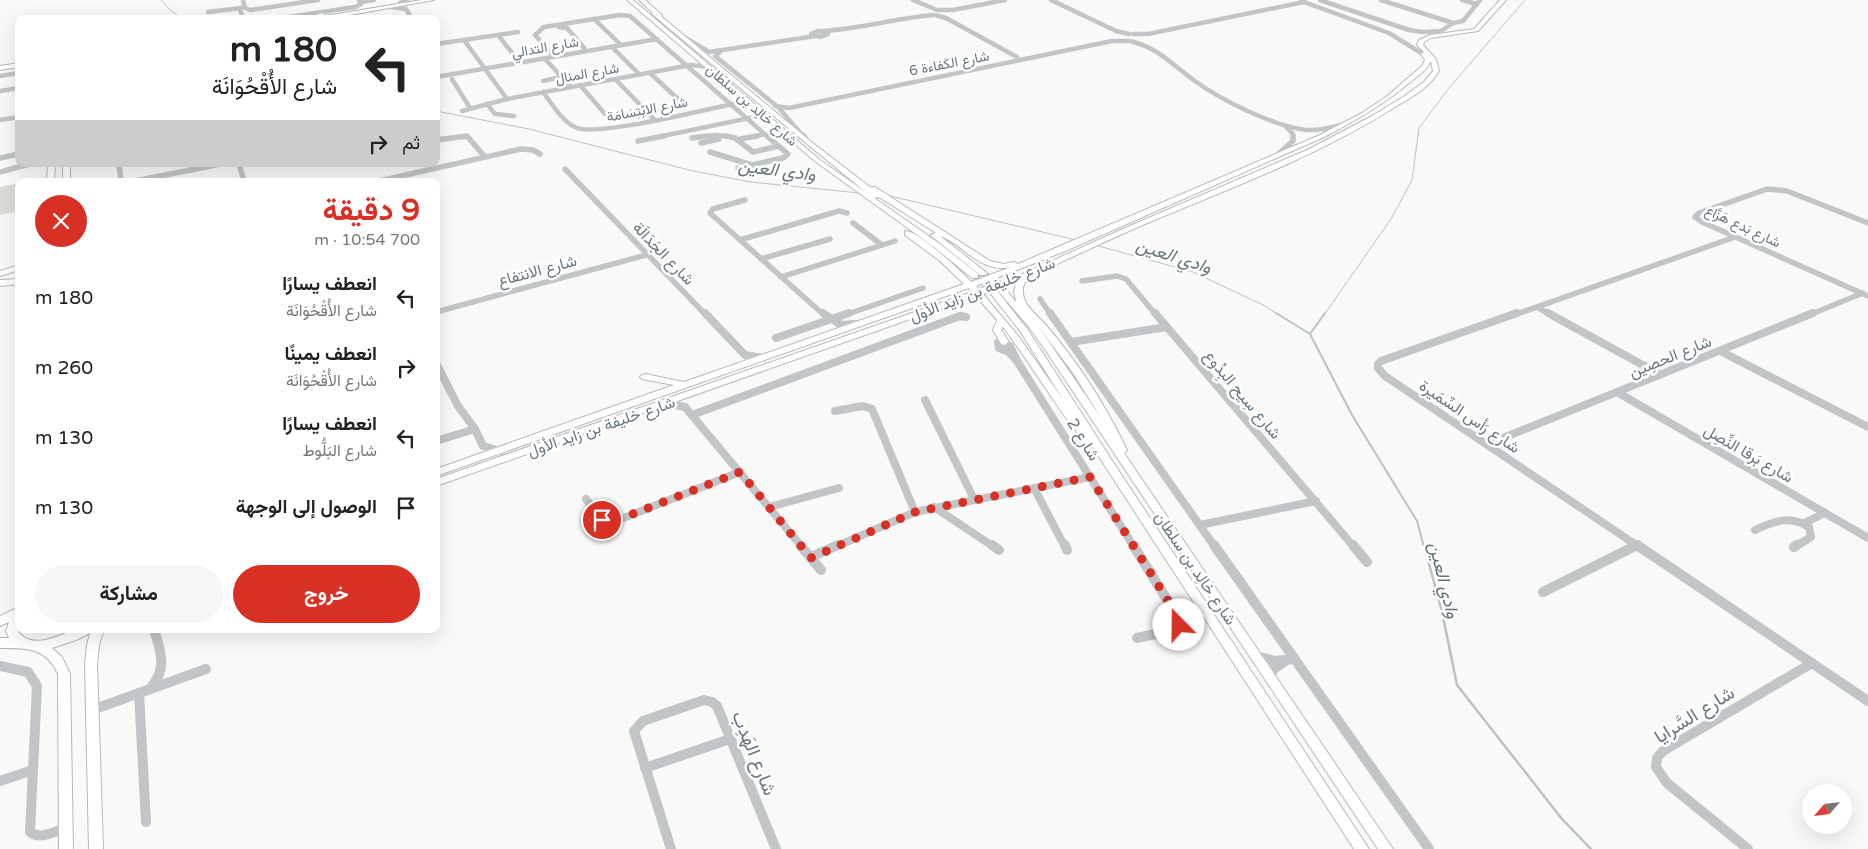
<!DOCTYPE html>
<html lang="ar">
<meta charset="utf-8">
<style>
body{margin:0;font-family:"Varela Round",Vazirmatn,sans-serif;background:#f6f6f6;color:#222;direction:rtl;height:100vh;display:flex;flex-direction:column;font-size:19px;white-space:nowrap}
*{box-sizing:border-box;margin:0}
p{font-size:16px;color:#767676}
.icon{flex:none;width:28px;height:28px;fill:none;stroke:currentColor;stroke-width:2;stroke-linecap:round;stroke-linejoin:round}
.map{position:relative;flex:1;overflow:hidden;direction:ltr}
.panel{position:absolute;left:15px;top:178px;width:425px;height:455px;display:flex;flex-direction:column;background:#fff;border-radius:10px;box-shadow:0 5px 20px #0002;direction:rtl}
.panel>*{flex:none}
.hud{position:absolute;left:15px;top:15px;width:425px;height:152px;border-radius:10px;box-shadow:0 5px 20px #0002;direction:rtl;background:#fff;color:#222;overflow:hidden}
.needle{width:32px;rotate:242deg}
.fabs{position:absolute;left:1802px;top:784px;display:grid;gap:10px}
.fabs a{display:grid;place-items:center;width:50px;height:50px;border-radius:50%;background:#fff;box-shadow:0 5px 20px #0002;font-size:25px}
.pin{position:absolute;display:grid;place-items:center;width:42px;height:42px;color:#fff;margin:-21px;border:2px solid #fff;border-radius:50%;box-shadow:0 1px 5px #0007}
.me{position:absolute;width:55px;margin:-28px;rotate:338deg;stroke-linejoin:round;filter:drop-shadow(0 0 4px #0008)}
.turn{display:flex;align-items:center;gap:18px;height:105px;padding:0 20px;font-size:22px}
.turn .icon{width:65px;height:65px;stroke-width:2.5}
.turn b{display:block;font-size:35px;line-height:42px}
.then{display:flex;align-items:center;height:48px;padding:0 20px;background:#0003;gap:10px;font-size:19px}
.round{display:grid;place-items:center;flex:none;width:52px;height:52px;border-radius:26px;background:#f6f6f6}
.summary{display:flex;align-items:center;justify-content:space-between;height:85px;padding:0 20px}
h1{font-size:30px;font-weight:700;line-height:38px;color:#d93025}
.primary-button{display:flex;gap:10px;margin-top:auto;padding:10px 20px}
.primary-button a{flex:1;height:58px;border-radius:30px;background:#d93025;color:#fff;font-size:20px;font-weight:700;line-height:58px;text-align:center}
.primary-button a+a{background:#f6f6f6;color:#222}
ul{padding:0;list-style:none}
li{display:flex;align-items:center;gap:15px;height:70px;padding:0 20px}
li div{flex:1}
li b{display:block;font-size:19px}
li em{font-style:normal}
.map>svg:first-child{display:block}
.green{fill:#daded7}
.lines{fill:none;stroke-linecap:round;stroke-linejoin:round}
.stream-far2{stroke:#b8c3c7;stroke-width:1}
.stream-far1{stroke:#b8c3c7;stroke-width:2}
.stream{stroke:#b8c3c7;stroke-width:2.5}
.major-tunnel{stroke:#d4d8da;stroke-width:8;stroke-dasharray:8 4;stroke-linecap:butt}
.major-casing{stroke:#b4b9bd;stroke-width:2}
.minor-far3{stroke:#c1c5c8;stroke-width:4.5}
.minor-far2{stroke:#c1c5c8;stroke-width:5.5}
.minor-far1{stroke:#c1c5c8;stroke-width:8}
.minor{stroke:#c1c5c8;stroke-width:10}
.major{fill:#fff;fill-rule:evenodd}
.route{stroke:#d93025;stroke-width:9;stroke-dasharray:0 16.2}
.labels{text-anchor:middle;stroke-width:5;stroke-linejoin:round;paint-order:stroke}
.far-street-label{font-size:14px;fill:#667680;stroke:#fff}
.street-label{font-size:16px;fill:#667680;stroke:#fff}
.water-label{font-size:18px;font-style:italic;fill:#627479;stroke:#fff}
.near-street-label{font-size:19px;fill:#667680;stroke:#fff}
</style>
<div class="map">
<svg width="1868" height="849" viewBox="0 0 1868 849">
<rect width="100%" height="100%" fill="#f9f9f8"/>
<path class="green" d="M19,183V211L0,215V187Z"/>
<g class="lines">
<g class="stream-far2">
<path d="M161,0L170,10L183,19"/>
<path d="M436,111L529,129L693,171L751,182L859,193"/>
<path d="M886,195L1076,240"/>
<path d="M1095,245L1193,272L1263,305L1279,315"/>
<path d="M1324,315L1391,219L1412,180L1419,128L1449,88L1525,0"/>
</g>
<g class="stream-far1">
<path d="M1276,313L1310,334L1352,415L1417,521L1424,547"/>
<path d="M1310,334L1325,313"/>
</g>
<path class="stream" d="M1424,545L1442,612L1457,685L1562,819L1591,849"/>
<g class="major-tunnel">
<path d="M983,273L1002,291"/>
<path d="M975,276L995,294"/>
</g>
<defs>
<g id="major">
<path d="M422,0H434L327,19H300L323,13L325,16Z"/>
<path d="M627,0H633L820,160L940,244L978,274V278H972L934,247L816,162Z"/>
<path d="M639,0H645L662,15V17L810,141L870,187H875L990,261L1004,264L1014,262L1018,264L1320,135L1362,113L1386,97L1422,66L1425,60L1421,54L1424,52L1417,45L1419,40L1430,35L1474,29L1500,0H1506L1478,31L1431,38L1424,42L1423,45L1436,59L1439,71C1429,89 1409,98 1392,109C1315,157 1229,189 1145,224C1111,239 1078,254 1045,270C1035,275 1021,279 1023,293C1024,306 1037,315 1045,324C1078,362 1105,404 1127,450L1124,453L1393,849H1378L1044,348L1029,327L998,291L999,289H1005L1016,302L1014,291L1017,282L983,294L1019,337L1064,401L1020,331L991,294L992,292H998L1028,330L1111,459L1369,849H1354L1203,616L1168,610L1166,607L1168,604L1172,603L1196,606L1092,446L1087,445C1056,408 1032,365 1003,327L1001,330L1009,342L1004,345L1001,344L993,330L997,320L976,296L436,486V479L972,292L969,288L436,476V469L674,385L642,379L640,377L642,375L645,374L684,382L964,284L940,261L905,235V231C918,230 961,271 971,282L1011,267C980,274 965,245 940,236L987,273L986,275H980L930,235L936,233L879,197L873,198L806,143L652,14V12ZM1431,61L1433,71L1424,82L1403,97L1372,116L1307,150L1125,228L1025,273L979,289L976,286L1063,252L1324,137C1355,121 1383,105 1409,83C1418,76 1426,71 1431,61ZM1038,326L1073,373L1102,419Z"/>
<path d="M19,63V67L0,70V66Z"/>
<path d="M48,164H55L54,181H47Z"/>
<rect x="63" y="164" width="7" height="17"/>
<path d="M19,265V270L0,276V271Z"/>
<path d="M19,279V284L0,286V280Z"/>
<path d="M19,607V633C36,650 58,635 77,629C85,627 96,628 104,629L99,645L97,664L103,849H89L85,664L87,645L90,633L76,640L52,648L62,657L70,674L73,849H59L58,674C46,647 26,648 0,648V638H9L6,631L9,622L0,626V616Z"/>
</g>
</defs>
<use href="#major" class="major-casing"/>
<g class="minor-far3">
<path d="M243,0L245,8L250,10L318,0"/>
<path d="M913,0L937,10"/>
<path d="M1051,0L1116,31L1129,34"/>
<path d="M1320,0L1409,30L1423,32L1441,31L1453,23L1463,21L1480,0"/>
<path d="M1381,0L1453,23"/>
<path d="M1462,0L1477,4"/>
<path d="M1301,1L1389,33L1426,56"/>
<path d="M360,2L374,0"/>
<path d="M400,3L407,0"/>
<path d="M390,7L406,9L412,19"/>
<path d="M939,10H953L1005,0"/>
<path d="M208,12L241,8"/>
<path d="M935,15L946,18L1017,57"/>
<path d="M243,19L240,9L244,6"/>
<path d="M276,19L355,7L361,4L359,0"/>
<path d="M594,19L621,45"/>
<path d="M559,27L567,28L585,49"/>
<path d="M818,31L828,34L821,37L811,34Z"/>
<path d="M822,31C860,29 896,18 933,15"/>
<path d="M1133,34H1148L1304,2"/>
<path d="M498,35L520,63"/>
<path d="M684,37L709,52L816,36"/>
<path d="M464,40L507,99"/>
<path d="M1130,41C1159,48 1171,64 1195,81C1221,100 1275,127 1307,130C1320,131 1333,127 1345,124"/>
<path d="M436,44L518,32"/>
<path d="M612,47L639,74"/>
<path d="M720,52L715,56L778,107L804,137"/>
<path d="M554,57L535,35L544,27L620,15L630,16L768,137"/>
<path d="M545,59L571,87"/>
<path d="M650,73L678,99"/>
<path d="M0,76L19,73"/>
<path d="M436,77L657,39"/>
<path d="M452,79L470,108"/>
<path d="M543,81L562,77"/>
<path d="M617,81L655,120"/>
<path d="M580,85L605,114"/>
<path d="M0,91L19,88"/>
<path d="M543,92C552,104 563,123 577,128C599,136 704,110 733,104"/>
<path d="M487,104L495,114L514,116"/>
<path d="M775,106L789,108L1112,41H1128"/>
<path d="M462,111L507,99L691,65L708,67"/>
<path d="M0,120L19,117"/>
<path d="M1286,127L1293,134V137"/>
<path d="M461,137H468"/>
<path d="M658,137L764,115"/>
<path d="M698,137L717,135L731,137"/>
<path d="M751,137L765,134"/>
</g>
<g class="minor-far2">
<path d="M725,136L735,138L753,152L779,146"/>
<path d="M804,136L808,142"/>
<path d="M692,138L708,136"/>
<path d="M740,139L757,136"/>
<path d="M436,140L467,136L485,157"/>
<path d="M638,141L664,136"/>
<path d="M701,143L719,139"/>
<path d="M710,152L752,165"/>
<path d="M1275,157L1293,141V136"/>
<path d="M0,158L19,154"/>
<path d="M119,164L121,181"/>
<path d="M239,164L244,181"/>
<path d="M738,168L783,158L788,154L767,136"/>
<path d="M565,169L706,315"/>
<path d="M0,172L29,164"/>
<path d="M135,181L221,164"/>
<path d="M379,181L521,149L533,150L540,154"/>
<path d="M745,200L713,209L710,213L824,315"/>
<path d="M853,223L882,245"/>
<path d="M1868,223L1787,191L1767,189L1699,213L1695,217L1702,222L1868,296"/>
<path d="M740,240L839,211L847,213"/>
<path d="M761,259L830,239"/>
<path d="M781,277L895,241"/>
<path d="M1082,281L1117,276L1126,279L1156,315"/>
<path d="M1040,299L1051,315"/>
<path d="M1537,307L1551,315"/>
<path d="M436,312L646,255"/>
<path d="M845,315L923,288"/>
<path d="M1514,315L1735,237"/>
<path d="M1809,315L1863,293"/>
</g>
<g class="minor-far1">
<path d="M705,313L745,355L763,358"/>
<path d="M823,313L841,325L855,324"/>
<path d="M1050,313L1215,547"/>
<path d="M1155,313L1354,547"/>
<path d="M1517,313L1381,361L1378,364V368L1385,376L1639,547"/>
<path d="M1548,313L1659,374"/>
<path d="M776,338L849,313"/>
<path d="M1002,342L1010,346L1017,361L1009,352L999,348L998,343Z"/>
<path d="M1071,342L1167,327"/>
<path d="M1720,351L1868,427"/>
<path d="M1017,361L1134,547"/>
<path d="M436,363L458,406L475,429L483,446L500,451"/>
<path d="M1617,392L1868,538"/>
<path d="M925,400L974,499"/>
<path d="M666,403L685,407"/>
<path d="M685,407L802,547"/>
<path d="M835,411L863,406L872,409L915,512"/>
<path d="M692,415L960,316L966,317"/>
<path d="M436,441L475,429"/>
<path d="M1488,444L1813,313"/>
<path d="M1034,488L1065,547"/>
<path d="M586,499L602,520L616,521L740,472"/>
<path d="M769,507L839,488"/>
<path d="M934,507L994,547"/>
<path d="M1804,523L1825,513"/>
<path d="M1200,525L1316,501"/>
<path d="M1755,530C1774,521 1790,515 1809,527L1811,537L1795,547"/>
<path d="M835,547L915,512L1090,477"/>
<path d="M1635,547L1638,545"/>
</g>
<g class="minor">
<path d="M800,545L821,570"/>
<path d="M992,545L999,550"/>
<path d="M1065,545L1067,550"/>
<path d="M1133,545L1179,619V625L1174,630L1137,638"/>
<path d="M1214,545L1429,849"/>
<path d="M1353,545L1367,562"/>
<path d="M1637,545L1868,701"/>
<path d="M1794,547L1797,545"/>
<path d="M811,557L838,545"/>
<path d="M1543,592L1637,545"/>
<path d="M1256,656L1275,661L1295,659"/>
<path d="M0,666L28,672L37,686L30,832C40,840 54,832 65,828"/>
<path d="M1270,676L1274,669L1285,661"/>
<path d="M150,689C168,667 161,654 154,629"/>
<path d="M139,693L146,822"/>
<path d="M92,710L206,669"/>
<path d="M645,768L730,739"/>
<path d="M0,781L33,770"/>
<path d="M671,849L634,731L643,721L704,700L712,702L717,706L776,849"/>
<path d="M1748,849L1667,783L1656,767L1657,758L1663,751L1812,663"/>
</g>
<use href="#major" class="major"/>
</g>
<g class="lines">
<path class="route" d="M602,520L612,521L620,519L740,472L811,558L915,512L1090,477L1172,607L1179,619V625"/>
</g>
<g class="labels">
<g class="far-street-label">
<text transform="translate(545 47) rotate(-10)" y="5">شارع التدالي</text>
<text transform="translate(949 63) rotate(-11)" y="5">شارع الكَفاءة 6</text>
<text transform="translate(587 73) rotate(-10)" y="5">شارع المنال</text>
<text transform="translate(752 105) rotate(41)" y="5">شارع خالِد بن سلطان</text>
<text transform="translate(647 109) rotate(-11)" y="5">شارع الابْتِسَامَة</text>
<text transform="translate(1743 226) rotate(25)" y="5">شارع بَدع هَزَّاع</text>
</g>
<g class="street-label">
<text transform="translate(664 253) rotate(46)" y="6">شارع الجَدَالَة</text>
<text transform="translate(537 270) rotate(-15)" y="6">شارع الانتفاع</text>
<text transform="translate(982 289) rotate(-21)" y="6">شارع خليفة بن زايد الأول</text>
<text transform="translate(1670 356) rotate(-22)" y="6">شارع الحصِين</text>
<text transform="translate(1243 394) rotate(50)" y="6">شارع سِيح البِدُوع</text>
<text transform="translate(1470 416) rotate(34)" y="6">شارع رَأس السِّمَيرة</text>
<text transform="translate(601 426) rotate(-19)" y="6">شارع خليفة بن زايد الأول</text>
<text transform="translate(1084 439) rotate(58)" y="6">شارع 2</text>
<text transform="translate(1749 453) rotate(30)" y="6">شارع بَرقا النِّصِل</text>
<text transform="translate(1196 568) rotate(56)" y="6">شارع خالِد بن سلطان</text>
</g>
<g class="water-label">
<text transform="translate(777 170) rotate(7)" y="6">وادي العين</text>
<text transform="translate(1174 256) rotate(18)" y="6">وادي العين</text>
<text transform="translate(1444 580) rotate(76)" y="6">وادي العين</text>
</g>
<g class="near-street-label">
<text transform="translate(1694 714) rotate(-32)" y="7">شارع السَّرايا</text>
<text transform="translate(755 753) rotate(68)" y="7">شارع الهَدِب</text>
</g>
</g>
</svg>
<div class="fabs">
<a><svg class="needle" viewBox="-14 -14 28 28"><path d="M0-13l5 13h-10z" fill="#e53935"/><path d="M0 13l5-13h-10z" fill="#767676"/></svg></a>
</div>
<div class="pin" style="left:602px;top:520px;background:#d93025"><svg class="icon" aria-label="arrive" viewBox="0 0 24 24"><path d="M6 21V4h12l-3 4 3 4H6"/></svg></div>
<svg class="me" style="left:1179px;top:625px" viewBox="-20 -20 40 40"><circle r="19" fill="#fff"/><path d="M0-13L10 11 0 6-10 11z" fill="#d93025"/></svg>
<div class="hud">
<div class="turn"><svg class="icon" aria-label="left" viewBox="0 0 24 24"><path d="M17 20v-9H6M10 6l-5 5 5 5"/></svg><div><b>180 m</b>شارع الأُقْحُوَانَة</div></div>
<div class="then">ثم<svg class="icon" aria-label="right" viewBox="0 0 24 24"><path d="M7 20v-9h11M14 6l5 5-5 5"/></svg></div>
</div>
<section class="panel">
<div class="summary"><div><h1>9 دقيقة</h1><p>700 m · 10:54</p></div><a class="round" style="background:#d93025;color:#fff"><svg class="icon" aria-label="close" viewBox="0 0 24 24"><path d="M6 6l12 12M18 6L6 18"/></svg></a></div>
<ul>
<li><svg class="icon" aria-label="left" viewBox="0 0 24 24"><path d="M17 20v-9H6M10 6l-5 5 5 5"/></svg><div><b>انعطف يسارًا</b><p>شارع الأُقْحُوَانَة</p></div><em>180 m</em></li>
<li><svg class="icon" aria-label="right" viewBox="0 0 24 24"><path d="M7 20v-9h11M14 6l5 5-5 5"/></svg><div><b>انعطف يمينًا</b><p>شارع الأُقْحُوَانَة</p></div><em>260 m</em></li>
<li><svg class="icon" aria-label="left" viewBox="0 0 24 24"><path d="M17 20v-9H6M10 6l-5 5 5 5"/></svg><div><b>انعطف يسارًا</b><p>شارع البَلُّوط</p></div><em>130 m</em></li>
<li><svg class="icon" aria-label="arrive" viewBox="0 0 24 24"><path d="M6 21V4h12l-3 4 3 4H6"/></svg><div><b>الوصول إلى الوجهة</b></div><em>130 m</em></li>
</ul>
<div class="primary-button"><a>خروج</a><a>مشاركة</a></div>
</section>
</div>
